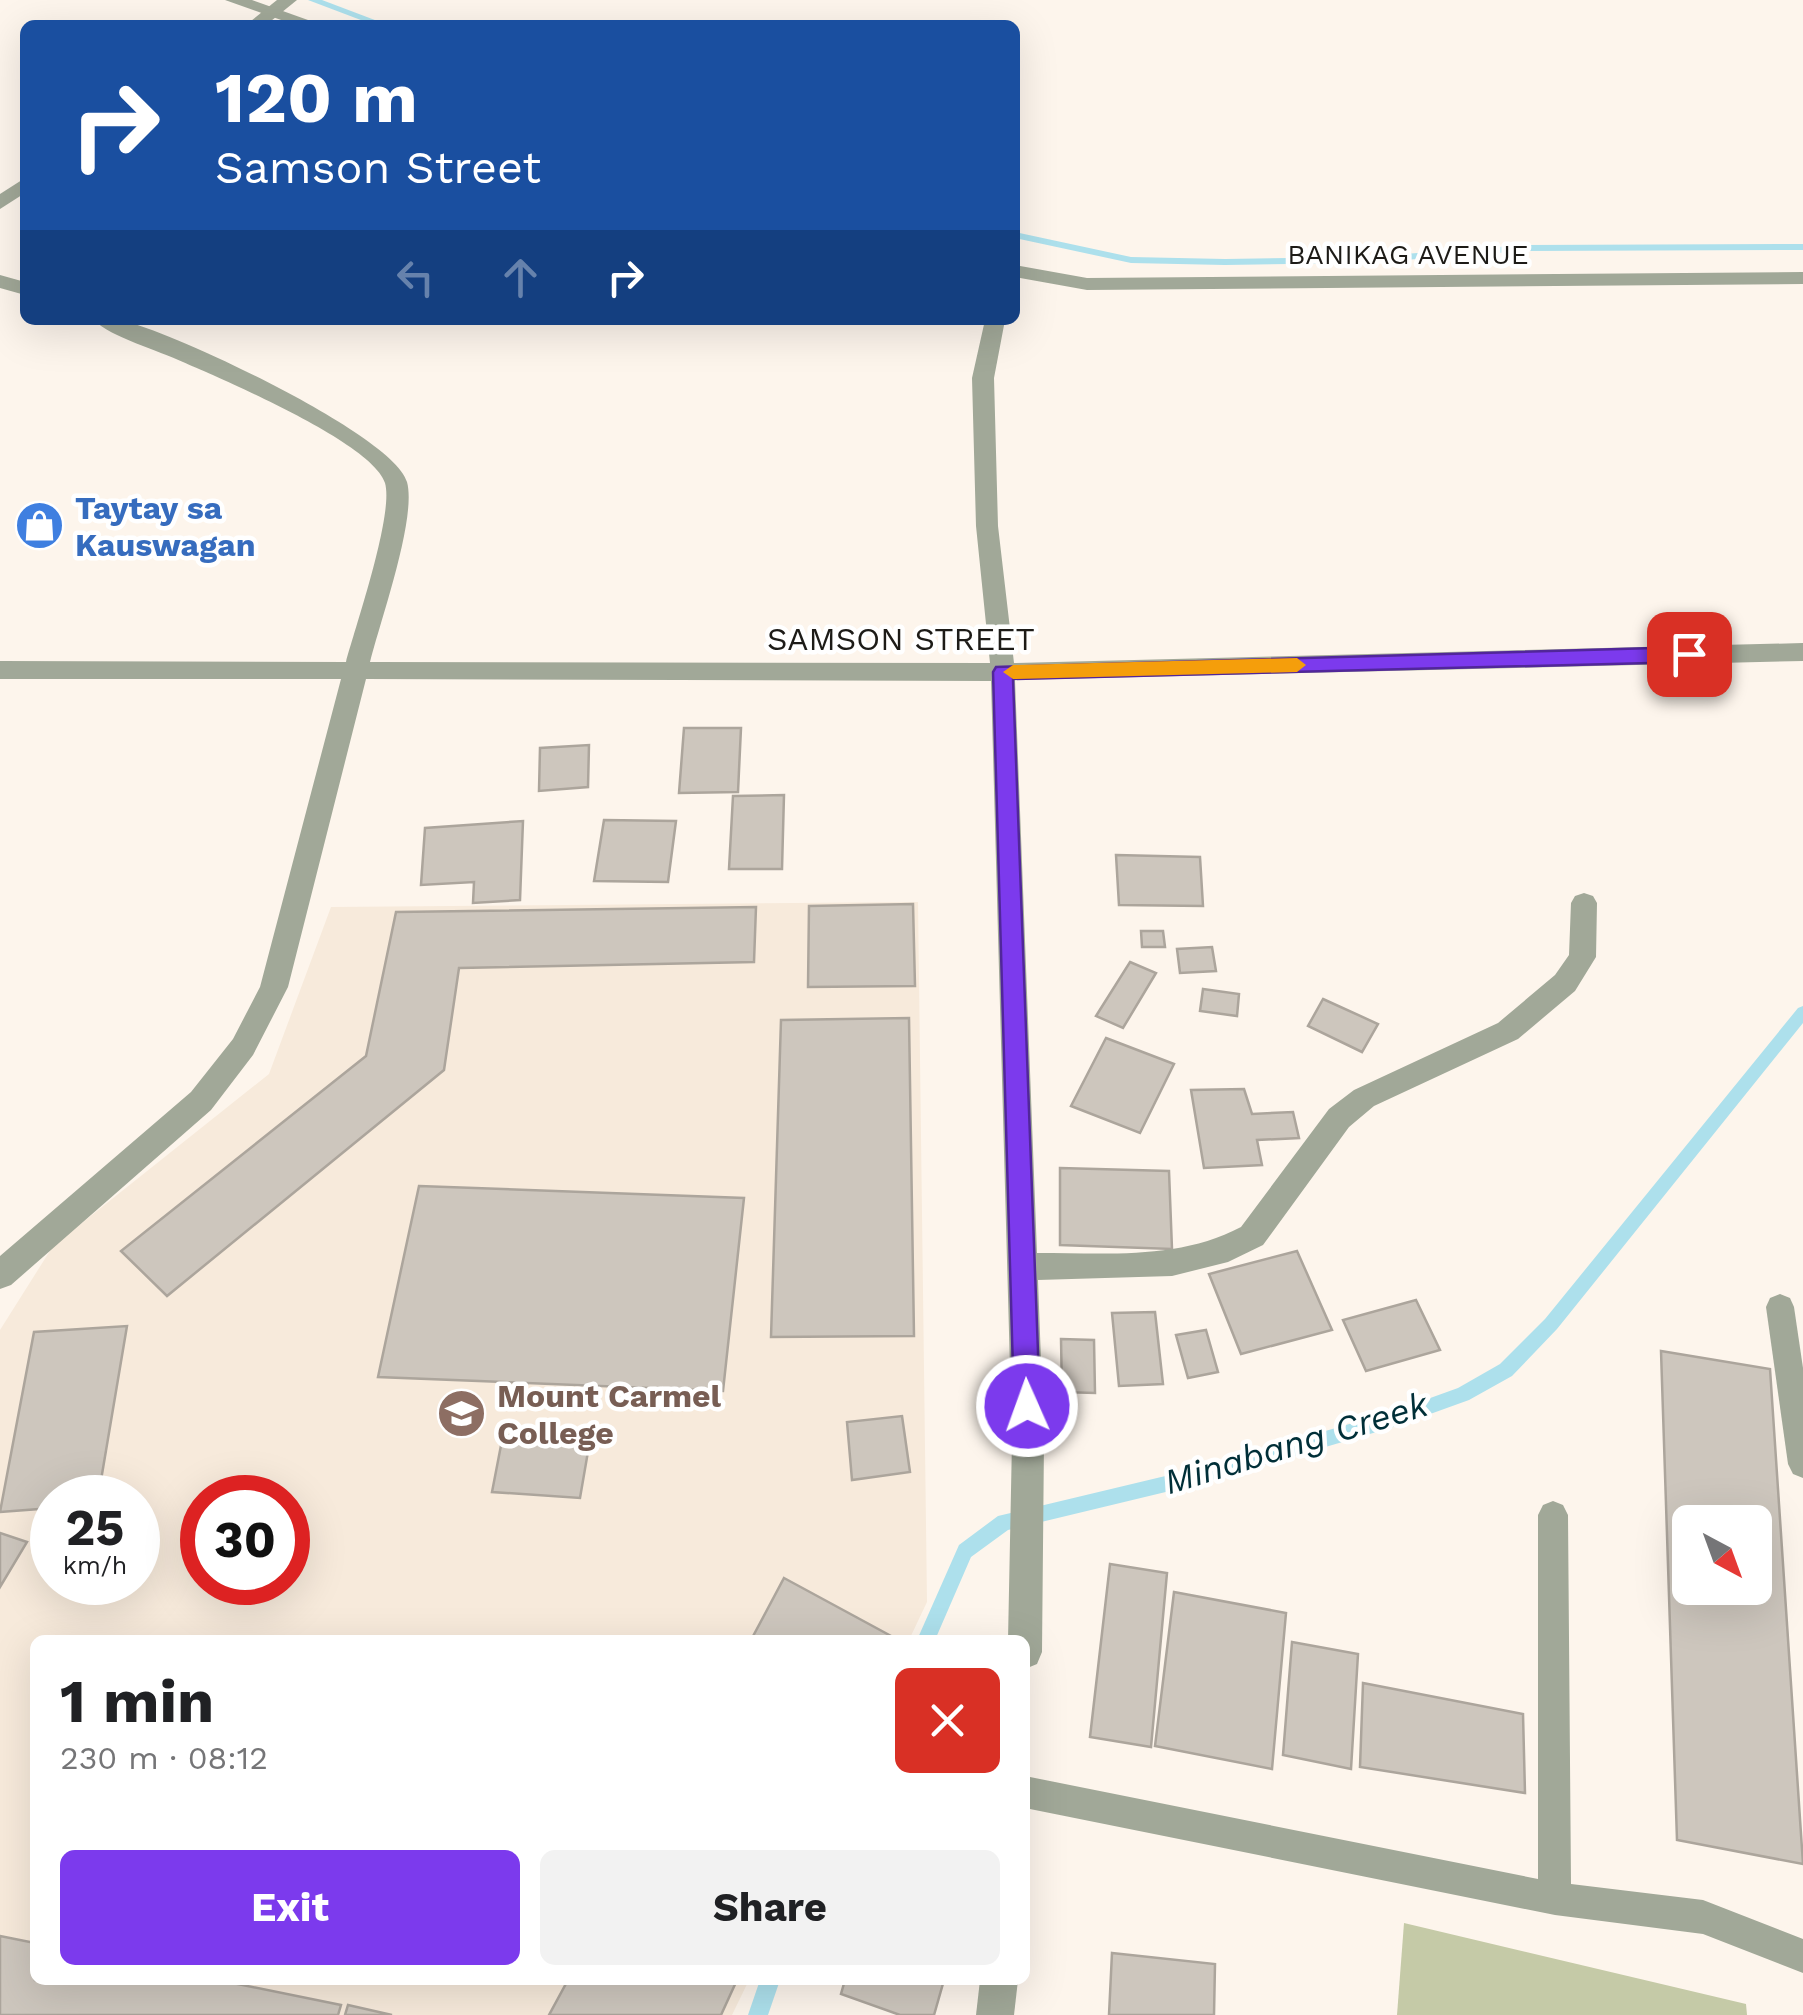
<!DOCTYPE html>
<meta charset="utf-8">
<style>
body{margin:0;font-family:"Work Sans",sans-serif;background:#f2f2f2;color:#202124;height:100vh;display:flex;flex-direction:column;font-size:38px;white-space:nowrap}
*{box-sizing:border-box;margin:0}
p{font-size:32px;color:#757577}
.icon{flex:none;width:55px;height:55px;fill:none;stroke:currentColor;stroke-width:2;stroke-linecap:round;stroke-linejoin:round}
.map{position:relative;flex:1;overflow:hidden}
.details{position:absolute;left:30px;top:1635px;width:1000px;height:350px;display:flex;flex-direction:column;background:#fff;border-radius:15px;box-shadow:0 10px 40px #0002}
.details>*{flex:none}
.hud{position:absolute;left:20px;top:20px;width:1000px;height:305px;border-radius:15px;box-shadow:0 10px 40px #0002;background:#1a4fa0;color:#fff;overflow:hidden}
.needle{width:65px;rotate:139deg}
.fabs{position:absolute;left:1672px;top:1505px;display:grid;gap:20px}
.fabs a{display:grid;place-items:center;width:100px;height:100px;border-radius:15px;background:#fff;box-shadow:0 10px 40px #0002;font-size:50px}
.speed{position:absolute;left:30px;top:1475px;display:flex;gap:20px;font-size:50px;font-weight:700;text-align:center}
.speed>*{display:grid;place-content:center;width:130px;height:130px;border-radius:50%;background:#fff;box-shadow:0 10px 40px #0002;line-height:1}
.speed small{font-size:25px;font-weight:400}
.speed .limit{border:15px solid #d22;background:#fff;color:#111}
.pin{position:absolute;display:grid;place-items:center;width:85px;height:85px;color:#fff;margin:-42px;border-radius:20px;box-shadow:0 5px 15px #0006}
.me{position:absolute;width:110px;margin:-55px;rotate:358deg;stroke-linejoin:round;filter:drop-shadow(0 0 8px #0008)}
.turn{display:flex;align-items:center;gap:35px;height:210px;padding:0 30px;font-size:45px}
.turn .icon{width:130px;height:130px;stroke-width:2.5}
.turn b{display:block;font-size:70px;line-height:85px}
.lanes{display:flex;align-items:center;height:95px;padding:0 30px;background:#0003;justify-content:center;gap:50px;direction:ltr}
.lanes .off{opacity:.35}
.round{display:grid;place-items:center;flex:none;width:105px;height:105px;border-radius:15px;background:#f2f2f2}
.headline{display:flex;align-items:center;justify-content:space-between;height:170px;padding:0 30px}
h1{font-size:60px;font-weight:700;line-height:75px}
.cta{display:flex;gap:20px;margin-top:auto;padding:20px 30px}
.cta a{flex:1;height:115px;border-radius:15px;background:#7c3aed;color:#fff;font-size:40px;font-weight:700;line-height:115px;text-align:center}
.cta a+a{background:#f2f2f2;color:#202124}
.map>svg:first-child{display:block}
.built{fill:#f7eadb;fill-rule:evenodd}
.green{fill:#c5caa7}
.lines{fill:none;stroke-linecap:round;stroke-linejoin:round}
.stream{fill:#ade0ec;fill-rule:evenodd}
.building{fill:#cdc6bd;stroke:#aca59c;stroke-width:2.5;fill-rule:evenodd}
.service{fill:#a1a898;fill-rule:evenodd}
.minor{fill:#a1a898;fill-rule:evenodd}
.tertiary{fill:#a1a898;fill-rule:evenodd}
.route{fill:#7c3aed;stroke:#51269a;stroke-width:2.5}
.slow{fill:#f59e0b}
.labels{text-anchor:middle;stroke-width:9;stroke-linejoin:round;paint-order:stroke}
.far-street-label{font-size:28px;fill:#1d1b17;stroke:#fff}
.shop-label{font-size:32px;font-weight:bold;fill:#366cbe;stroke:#fff;text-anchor:start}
.street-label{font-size:32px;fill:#1d1b17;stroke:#fff}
.education-label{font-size:32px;font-weight:bold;fill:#785e54;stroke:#fff;text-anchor:start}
.water-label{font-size:35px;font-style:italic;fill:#002f38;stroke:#fff}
</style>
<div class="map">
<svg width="1803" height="2015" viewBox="0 0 1803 2015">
<rect width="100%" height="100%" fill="#fdf5ec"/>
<path class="built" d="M918,902L927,1602L909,1640H35V1980H749L732,2015H0V1330L53,1246L269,1074L331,907ZM52,1498H138V1582H52ZM202,1498H288V1582H202Z"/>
<path class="green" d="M1404,1923L1746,2004L1747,2015H1397Z"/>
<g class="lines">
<g class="stream">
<path d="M308,0H322L388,25H374Z"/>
<path d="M1015,232L1131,257L1225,259L1364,257L1524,245L1803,244V250L1524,251L1364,263L1225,265L1131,263L1015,238Z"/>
<path d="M1803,1006V1023L1557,1329L1512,1376L1469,1400L1397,1426L1203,1483L1008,1530L971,1557L935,1640H917L959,1545L998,1516L1203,1467L1397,1410L1458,1388L1500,1364L1545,1319L1798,1008Z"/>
<path d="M760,1980H780L768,2015H748Z"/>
</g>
</g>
<g class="building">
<path d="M684,728H741L738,792L679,793Z"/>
<path d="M589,745L588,787L539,791L540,748Z"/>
<path d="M784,795L782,869H729L733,796Z"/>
<path d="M604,820L676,821L668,882L594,881Z"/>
<path d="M523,821L520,900L473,903L474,882L421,885L425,828Z"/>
<path d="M1116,855L1200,857L1203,906L1119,905Z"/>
<path d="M913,904L915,986L808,987L809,906Z"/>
<path d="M756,907L754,962L459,968L444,1070L167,1296L121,1251L366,1056L396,912Z"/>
<path d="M1141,931H1163L1165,947H1142Z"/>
<path d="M1212,947L1216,971L1180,973L1177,949Z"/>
<path d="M1130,962L1156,973L1123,1028L1096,1016Z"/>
<path d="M1203,989L1239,994L1237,1016L1200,1011Z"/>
<path d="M1323,999L1378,1024L1362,1052L1308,1026Z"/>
<path d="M909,1018L914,1336L771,1337L781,1020Z"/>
<path d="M1106,1038L1174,1064L1140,1133L1071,1106Z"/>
<path d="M1244,1089L1252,1114L1293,1112L1299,1138L1257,1140L1262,1165L1204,1168L1191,1090Z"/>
<path d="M1060,1168L1169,1171L1172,1249L1060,1245Z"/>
<path d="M419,1186L744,1198L723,1391L378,1377Z"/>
<path d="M1297,1251L1332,1330L1241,1354L1209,1274Z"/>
<path d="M1416,1300L1440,1350L1366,1371L1343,1320Z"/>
<path d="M1155,1312L1163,1384L1119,1386L1112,1313Z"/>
<path d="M127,1326L98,1498H52V1508L0,1512L34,1332Z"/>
<path d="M1206,1330L1218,1372L1188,1378L1176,1335Z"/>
<path d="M1061,1339L1094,1340L1095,1393L1062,1392Z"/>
<path d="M1661,1351L1770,1369L1803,1864L1677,1840ZM1690,1522H1755V1588H1690Z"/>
<path d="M902,1416L910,1472L852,1480L847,1422Z"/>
<path d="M503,1435L590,1440L580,1498L492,1492Z"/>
<path d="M0,1533L27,1542L0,1587Z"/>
<path d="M1110,1564L1167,1573L1151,1747L1090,1737Z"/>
<path d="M784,1578L891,1636L889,1640H751Z"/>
<path d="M1174,1592L1286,1613L1272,1769L1155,1746Z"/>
<path d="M1292,1642L1358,1654L1351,1769L1283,1755Z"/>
<path d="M1363,1683L1523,1714L1525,1793L1360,1767Z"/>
<path d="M0,1936L35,1943V1980H218L341,2005L338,2015H0Z"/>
<path d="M1112,1953L1215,1964L1214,2015H1109Z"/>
<path d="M568,1980H737L721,2015H549Z"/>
<path d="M845,1980H944L934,2015H900L841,1994Z"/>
<path d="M348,2005L392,2015H345Z"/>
</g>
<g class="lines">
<g class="service">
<path d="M1780,1294L1790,1298L1794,1307L1803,1368V1478L1793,1474L1788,1464L1766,1307L1770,1298Z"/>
<path d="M1553,1501L1563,1505L1568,1515L1571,1884L1703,1900L1803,1939V1973L1703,1934L1555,1915L1025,1808V1776L1538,1879V1515L1543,1505Z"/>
</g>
<g class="minor">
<path d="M225,0H252L322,25H295Z"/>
<path d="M1015,265L1087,278L1803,272V284L1087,290L1015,277Z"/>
<path d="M0,275L25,282V295L0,288Z"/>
<path d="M94,320C103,320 115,318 124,321C175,333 394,435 407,482C417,518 380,622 370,662L990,663L976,526L972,378L985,320H1005L994,378L998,526L1014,663L1803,643V661L1015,680L1037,1253C1106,1253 1179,1260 1241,1227L1329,1109L1354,1090L1498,1023L1555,975L1569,955L1571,903L1575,896L1584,893L1593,896L1597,903L1596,957L1575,991L1518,1039L1374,1106L1349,1127L1263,1245L1228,1262L1172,1276L1038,1280L1044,1441L1042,1652L1037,1664L1025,1669V1640H1008L1012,1441L991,681L366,679L288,987L253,1055L211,1110L11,1285L0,1289V1256L191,1092L233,1039L260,987L341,679H0V661L346,662C356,625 394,514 385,483C373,443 224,380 183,362C160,351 110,337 94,320Z"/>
<path d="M980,1980H1018L1014,2015H976Z"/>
</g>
<g class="tertiary">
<path d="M277,0H297L266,25H246Z"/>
<path d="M25,178V193L0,209V194Z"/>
</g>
</g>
<path class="route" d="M1689,647L1699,654L1689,662L1013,679L1040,1406L1036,1415L1027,1418L1018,1415L1014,1406L993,672L996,667Z"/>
<path class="slow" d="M1297,658L1306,665L1297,672L1013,679L1003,672L1013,665Z"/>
<defs>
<symbol id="shop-disc" viewBox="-11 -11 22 22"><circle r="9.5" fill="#3f7fe0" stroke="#fff"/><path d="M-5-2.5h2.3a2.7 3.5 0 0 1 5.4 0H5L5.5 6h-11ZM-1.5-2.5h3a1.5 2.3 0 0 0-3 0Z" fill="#fff"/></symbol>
<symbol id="university-disc" viewBox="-11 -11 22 22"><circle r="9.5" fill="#8d6e63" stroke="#fff"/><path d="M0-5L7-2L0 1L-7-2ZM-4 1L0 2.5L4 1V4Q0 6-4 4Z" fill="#fff"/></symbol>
</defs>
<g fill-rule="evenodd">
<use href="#shop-disc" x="12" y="498" width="55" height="55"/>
<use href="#university-disc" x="434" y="1386" width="55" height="55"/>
</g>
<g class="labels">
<g class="far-street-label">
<text x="1408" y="264">BANIKAG AVENUE</text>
</g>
<g class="shop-label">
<text x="75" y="519">Taytay sa<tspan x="75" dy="37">Kauswagan</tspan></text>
</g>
<g class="street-label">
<text x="901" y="650">SAMSON STREET</text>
</g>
<g class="education-label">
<text x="497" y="1407">Mount Carmel<tspan x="497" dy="37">College</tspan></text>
</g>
<g class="water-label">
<text transform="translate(1296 1443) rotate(-17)" y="12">Minabang Creek</text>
</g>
</g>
</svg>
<div class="fabs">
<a><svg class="needle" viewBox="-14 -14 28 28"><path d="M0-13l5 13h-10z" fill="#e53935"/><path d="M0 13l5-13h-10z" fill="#757577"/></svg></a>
</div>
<div class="speed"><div>25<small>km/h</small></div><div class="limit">30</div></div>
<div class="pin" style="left:1689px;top:654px;background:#d93025"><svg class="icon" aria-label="arrive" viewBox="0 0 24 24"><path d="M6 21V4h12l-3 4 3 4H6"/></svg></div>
<svg class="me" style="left:1027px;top:1406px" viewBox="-20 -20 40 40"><circle r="17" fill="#7c3aed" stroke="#fff" stroke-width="3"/><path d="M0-11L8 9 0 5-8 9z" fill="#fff"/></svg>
<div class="hud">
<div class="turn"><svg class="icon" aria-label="right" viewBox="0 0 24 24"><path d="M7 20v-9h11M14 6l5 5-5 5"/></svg><div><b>120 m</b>Samson Street</div></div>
<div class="lanes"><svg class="icon off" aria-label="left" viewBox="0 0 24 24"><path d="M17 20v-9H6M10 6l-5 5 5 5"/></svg><svg class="icon off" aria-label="ahead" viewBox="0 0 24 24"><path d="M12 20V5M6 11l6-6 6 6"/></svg><svg class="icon" aria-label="right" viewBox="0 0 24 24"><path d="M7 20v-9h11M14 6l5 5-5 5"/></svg></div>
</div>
<section class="details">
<div class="headline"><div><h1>1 min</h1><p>230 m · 08:12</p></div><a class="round" style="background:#d93025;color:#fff"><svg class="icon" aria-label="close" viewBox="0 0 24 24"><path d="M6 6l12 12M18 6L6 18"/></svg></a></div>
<div class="cta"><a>Exit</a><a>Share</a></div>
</section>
</div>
